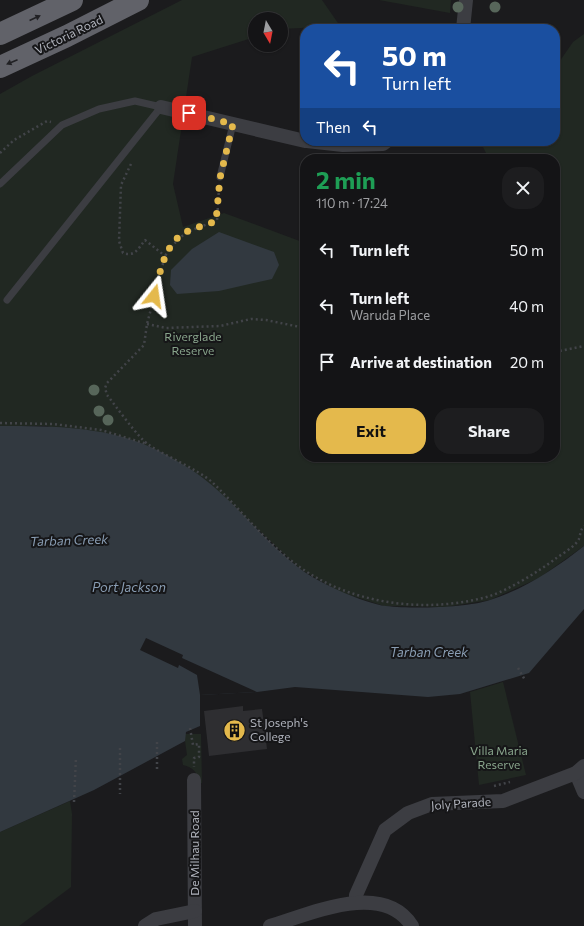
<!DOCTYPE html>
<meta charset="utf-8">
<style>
body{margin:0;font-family:Commissioner,sans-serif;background:#1d1d1f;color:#f1f3f6;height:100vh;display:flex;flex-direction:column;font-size:15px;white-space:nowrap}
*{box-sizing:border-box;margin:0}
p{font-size:13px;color:#9d9ea1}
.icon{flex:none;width:22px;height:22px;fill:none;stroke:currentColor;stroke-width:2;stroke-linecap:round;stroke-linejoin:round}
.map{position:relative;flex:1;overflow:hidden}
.sheet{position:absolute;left:300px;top:154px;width:260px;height:308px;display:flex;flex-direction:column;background:#141416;border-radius:16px;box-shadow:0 1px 3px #0004,0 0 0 1px #333335}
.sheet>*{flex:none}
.top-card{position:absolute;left:300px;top:24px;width:260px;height:122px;border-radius:16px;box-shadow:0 1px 3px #0004,0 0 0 1px #333335;background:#1a4fa0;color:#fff;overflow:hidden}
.needle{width:26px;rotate:170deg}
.tools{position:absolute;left:248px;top:12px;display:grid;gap:8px}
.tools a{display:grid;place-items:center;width:40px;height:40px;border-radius:50%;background:#141416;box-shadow:0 1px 3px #0004,0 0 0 1px #333335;font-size:20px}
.pin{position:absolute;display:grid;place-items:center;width:34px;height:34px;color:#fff;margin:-17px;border-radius:8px;box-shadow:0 2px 6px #0006}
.me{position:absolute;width:44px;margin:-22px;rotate:15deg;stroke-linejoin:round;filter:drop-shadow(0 0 3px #0008)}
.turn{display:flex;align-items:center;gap:14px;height:84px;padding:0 16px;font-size:18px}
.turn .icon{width:52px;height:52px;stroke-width:2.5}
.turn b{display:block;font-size:28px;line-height:34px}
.then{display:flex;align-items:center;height:38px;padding:0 16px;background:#0003;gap:8px;font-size:15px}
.round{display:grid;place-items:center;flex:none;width:42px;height:42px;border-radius:16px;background:#1d1d1f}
.summary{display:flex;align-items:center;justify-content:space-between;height:68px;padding:0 16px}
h1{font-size:24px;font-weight:700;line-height:30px;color:#1e9e55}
.action{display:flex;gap:8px;margin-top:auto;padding:8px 16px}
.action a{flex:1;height:46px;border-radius:16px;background:#e4b94c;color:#111;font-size:16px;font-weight:700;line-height:46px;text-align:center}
.action a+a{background:#1d1d1f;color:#f1f3f6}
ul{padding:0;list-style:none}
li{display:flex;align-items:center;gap:12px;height:56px;padding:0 16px}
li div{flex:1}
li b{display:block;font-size:15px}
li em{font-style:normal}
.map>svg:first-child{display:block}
.green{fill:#212822}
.water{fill:#323940}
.pier{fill:#1b1b1d}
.building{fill:#2e2e31}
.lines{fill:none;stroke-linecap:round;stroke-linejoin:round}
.path{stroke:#424449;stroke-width:2.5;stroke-dasharray:2 3;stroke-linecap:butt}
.service{stroke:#3c3d42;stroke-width:7}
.minor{stroke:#3c3d42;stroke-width:14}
.trunk{stroke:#616269;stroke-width:22}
.tree{fill:#57665a}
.oneway{fill:#212124}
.route{stroke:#e4b94c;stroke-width:7;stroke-dasharray:0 12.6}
.labels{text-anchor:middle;stroke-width:4;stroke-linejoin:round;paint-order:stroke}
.street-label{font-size:12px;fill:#afb2bb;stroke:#161618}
.park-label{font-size:12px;fill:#88a48b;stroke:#161618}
.poi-label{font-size:12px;fill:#afb2bb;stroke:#161618;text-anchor:start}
.water-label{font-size:13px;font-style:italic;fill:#899db3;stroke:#161618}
</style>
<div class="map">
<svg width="584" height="926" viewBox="0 0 584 926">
<rect width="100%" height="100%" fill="#1b1b1d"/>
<g class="green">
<path d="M182,0H322L340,26L281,29V19H255V37L192,57L173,184L183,227L224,213L305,243V457H555V159H489L480,141H555V68L573,42L584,34V546L539,578L490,600L446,607L384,606L340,592L300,569L203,478L47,426H0V94L32,76Z"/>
<path d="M379,0H451L450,13Z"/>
<path d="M503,682L526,775L479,785L470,692Z"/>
<path d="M184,734H201L202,783H200C198,773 193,767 183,765L182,759L187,755Z"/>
<path d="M70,801L72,814L71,887L19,926H0V832Z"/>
</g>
<g class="water">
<path d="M219,232L274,252L279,265L272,279L219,291L177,294L170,285L171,270L192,249Z"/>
<path d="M0,426C54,426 112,426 161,452C175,460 190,468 203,478C238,505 264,541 299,568C315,581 365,604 386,606C412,609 466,608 490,600C525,589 556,568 584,546V609L529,673L460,694L428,697L295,687L257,692L200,695V726L186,732L185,741L94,790L0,832Z"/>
</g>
<path class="pier" d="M146,638L183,655L182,658L257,692L200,695L197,675L179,665L178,668L140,650Z"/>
<path class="building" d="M243,706V711L262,709L267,749L209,756L204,711Z"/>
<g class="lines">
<g class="path">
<path d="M0,153L14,140L47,121L51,122"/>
<path d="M131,164L121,185L119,241L123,253C135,257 138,249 145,240L165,256"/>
<path d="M219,188L217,221C190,230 181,232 165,256L147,324L144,345L107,383L105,388L107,395C116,406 138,438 149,445C167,457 197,469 212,482C241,510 268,545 301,568C354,605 428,614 490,596C510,589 538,572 555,559C562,554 571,549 577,542C581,538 579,531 584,526"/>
<path d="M147,324L166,328L220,326L251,319L266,320L305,328"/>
<path d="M555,352L584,346"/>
<path d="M0,423L53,424L101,430L147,444"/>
<path d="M518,668L525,680"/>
<path d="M190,728L193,745L199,744V757L194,758V767"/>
<path d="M157,742V770"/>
<path d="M120,748V794"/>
<path d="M494,786L510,782"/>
<path d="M74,802L76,757"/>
</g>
<g class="service">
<path d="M385,143L408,141"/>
<path d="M220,177L233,124"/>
<path d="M0,184L62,125L99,109L135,101L161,107L7,300"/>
</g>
<g class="minor">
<path d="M463,29L466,0"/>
<path d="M161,107L305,141"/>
<path d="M307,141L343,145L383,144L387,141"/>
<path d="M576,773L584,792"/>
<path d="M194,780L195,926"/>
<path d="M356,902V895L385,830L408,813L432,804L503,801L576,773L584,766"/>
<path d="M145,926L156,919L195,911"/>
<path d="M270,926C310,914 383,880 412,926"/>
</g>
<g class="trunk">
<path d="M0,34L72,0"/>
<path d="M0,67L67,36L138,0"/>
</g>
</g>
<g class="tree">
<circle cx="458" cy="7" r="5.5"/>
<circle cx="495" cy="7" r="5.5"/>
<circle cx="94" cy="390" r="5.5"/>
<circle cx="99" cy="411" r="5.5"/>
<circle cx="108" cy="420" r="5.5"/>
</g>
<defs><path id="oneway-solid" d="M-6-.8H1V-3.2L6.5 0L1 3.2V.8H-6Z"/></defs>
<g class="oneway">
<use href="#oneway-solid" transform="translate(35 18) rotate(-25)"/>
<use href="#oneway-solid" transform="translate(12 62) rotate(157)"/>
</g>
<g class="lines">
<path class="route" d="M154,296C160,275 163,246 184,233C194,228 206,225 216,221L220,178L233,124L189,113"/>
</g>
<defs>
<symbol id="building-disc" viewBox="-11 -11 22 22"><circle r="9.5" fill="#e4b94c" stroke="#161618"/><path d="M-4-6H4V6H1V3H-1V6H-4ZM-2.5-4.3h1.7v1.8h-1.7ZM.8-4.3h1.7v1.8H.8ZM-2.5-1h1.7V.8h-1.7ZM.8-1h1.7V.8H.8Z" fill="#111"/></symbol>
</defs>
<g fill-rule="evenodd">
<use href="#building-disc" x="222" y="718" width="25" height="25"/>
</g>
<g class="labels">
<g class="street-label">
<text transform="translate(69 35) rotate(-26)" y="4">Victoria Road</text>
<text transform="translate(461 804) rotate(-4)" y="4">Joly Parade</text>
<text transform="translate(195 853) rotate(-90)" y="4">De Milhau Road</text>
</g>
<g class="park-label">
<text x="193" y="341">Riverglade<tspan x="193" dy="14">Reserve</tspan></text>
<text x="499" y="755">Villa Maria<tspan x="499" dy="14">Reserve</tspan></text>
</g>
<g class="poi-label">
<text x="250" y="727">St Joseph's<tspan x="250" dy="14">College</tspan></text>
</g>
<g class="water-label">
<text transform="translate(69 540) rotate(-2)" y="5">Tarban Creek</text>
<text x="129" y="592">Port Jackson</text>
<text x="429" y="657">Tarban Creek</text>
</g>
</g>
</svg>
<div class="tools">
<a><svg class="needle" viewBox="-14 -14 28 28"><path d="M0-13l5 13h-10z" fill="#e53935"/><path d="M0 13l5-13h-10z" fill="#9d9ea1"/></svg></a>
</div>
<div class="pin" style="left:189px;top:113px;background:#d93025"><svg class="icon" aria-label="arrive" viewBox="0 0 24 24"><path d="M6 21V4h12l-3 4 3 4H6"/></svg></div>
<svg class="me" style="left:154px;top:296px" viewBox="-20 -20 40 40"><path d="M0-17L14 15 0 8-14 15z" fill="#e4b94c" stroke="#fff" stroke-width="4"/></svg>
<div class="top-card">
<div class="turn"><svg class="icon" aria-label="left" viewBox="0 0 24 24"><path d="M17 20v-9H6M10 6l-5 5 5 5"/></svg><div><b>50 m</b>Turn left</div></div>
<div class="then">Then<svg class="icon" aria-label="left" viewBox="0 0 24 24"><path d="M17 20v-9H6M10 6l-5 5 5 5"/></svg></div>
</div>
<section class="sheet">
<div class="summary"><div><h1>2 min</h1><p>110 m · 17:24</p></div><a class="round"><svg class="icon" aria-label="close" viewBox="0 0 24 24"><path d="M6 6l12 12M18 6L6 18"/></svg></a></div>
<ul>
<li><svg class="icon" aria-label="left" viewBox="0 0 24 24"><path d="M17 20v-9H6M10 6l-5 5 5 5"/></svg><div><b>Turn left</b></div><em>50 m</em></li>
<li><svg class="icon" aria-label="left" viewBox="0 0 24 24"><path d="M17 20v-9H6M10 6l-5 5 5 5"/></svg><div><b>Turn left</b><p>Waruda Place</p></div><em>40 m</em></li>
<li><svg class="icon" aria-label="arrive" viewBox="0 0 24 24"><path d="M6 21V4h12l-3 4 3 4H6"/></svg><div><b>Arrive at destination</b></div><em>20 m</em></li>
</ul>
<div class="action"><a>Exit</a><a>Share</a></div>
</section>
</div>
